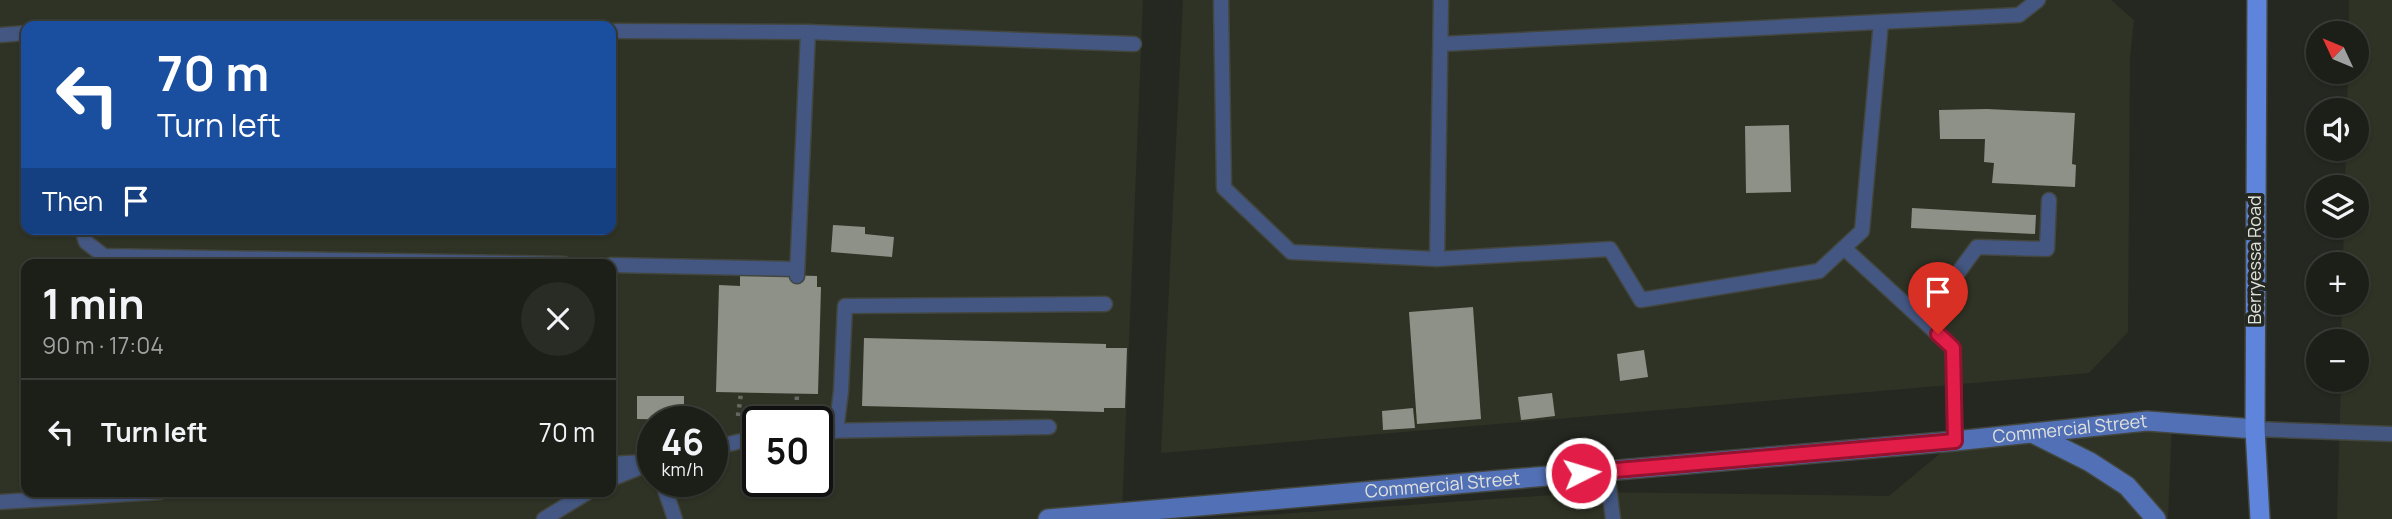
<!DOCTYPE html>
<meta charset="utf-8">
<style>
body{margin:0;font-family:Manrope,sans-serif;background:#292b25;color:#f1f3f6;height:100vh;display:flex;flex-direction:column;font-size:26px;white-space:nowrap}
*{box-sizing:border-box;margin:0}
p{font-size:23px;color:#a0a2a2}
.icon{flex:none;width:38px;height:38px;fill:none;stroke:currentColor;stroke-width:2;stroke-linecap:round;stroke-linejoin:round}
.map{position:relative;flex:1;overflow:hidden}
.sheet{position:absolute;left:21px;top:259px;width:595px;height:238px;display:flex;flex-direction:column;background:#1c1e18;border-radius:14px;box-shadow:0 2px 5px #0004,0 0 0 2px #3a3c37}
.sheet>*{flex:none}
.guide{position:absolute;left:21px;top:21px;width:595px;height:214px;border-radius:14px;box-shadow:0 2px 5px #0004,0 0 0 2px #3a3c37;background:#1a4fa0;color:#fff;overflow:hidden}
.needle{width:46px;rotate:314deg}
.fabs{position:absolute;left:2306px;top:21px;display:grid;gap:14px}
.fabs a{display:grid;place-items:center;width:63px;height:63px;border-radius:50%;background:#1c1e18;box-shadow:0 2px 5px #0004,0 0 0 2px #3a3c37;font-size:35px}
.speed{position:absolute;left:637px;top:406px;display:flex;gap:14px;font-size:35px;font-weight:700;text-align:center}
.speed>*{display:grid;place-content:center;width:91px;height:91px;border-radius:50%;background:#1c1e18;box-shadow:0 2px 5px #0004,0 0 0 2px #3a3c37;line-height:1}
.speed small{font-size:18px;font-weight:400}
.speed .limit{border:4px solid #111;border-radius:10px;background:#fff;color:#111}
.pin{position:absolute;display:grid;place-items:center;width:60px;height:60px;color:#fff;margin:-72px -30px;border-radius:50% 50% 50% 0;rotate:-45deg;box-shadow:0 0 7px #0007}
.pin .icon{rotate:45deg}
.me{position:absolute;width:77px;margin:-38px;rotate:85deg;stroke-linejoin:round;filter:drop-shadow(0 0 5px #0008)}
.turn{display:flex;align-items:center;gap:24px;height:147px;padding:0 21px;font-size:32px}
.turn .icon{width:91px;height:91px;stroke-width:2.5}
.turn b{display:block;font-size:49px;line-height:60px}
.then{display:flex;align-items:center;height:66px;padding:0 21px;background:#0003;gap:14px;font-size:26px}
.round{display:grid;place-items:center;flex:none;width:74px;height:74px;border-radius:37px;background:#292b25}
.overview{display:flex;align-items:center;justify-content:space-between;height:119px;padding:0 21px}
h1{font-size:42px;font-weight:700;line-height:52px}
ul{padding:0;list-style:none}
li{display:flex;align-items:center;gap:21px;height:105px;padding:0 21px;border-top:2px solid #3a3c37}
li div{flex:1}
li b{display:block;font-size:26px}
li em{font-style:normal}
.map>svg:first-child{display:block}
.built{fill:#2f3325;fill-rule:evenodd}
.building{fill:#8e9187}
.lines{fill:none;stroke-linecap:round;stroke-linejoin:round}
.service-casing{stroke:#43463e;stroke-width:17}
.secondary-casing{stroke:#43463e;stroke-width:22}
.primary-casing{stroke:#43463e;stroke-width:22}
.path{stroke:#666861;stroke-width:4.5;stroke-dasharray:3.5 5;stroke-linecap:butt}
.service{stroke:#435782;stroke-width:14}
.secondary{stroke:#5270b5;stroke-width:19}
.primary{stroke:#5e84dc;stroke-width:19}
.route-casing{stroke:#92132f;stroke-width:18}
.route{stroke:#e11d48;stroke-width:12}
.labels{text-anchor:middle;stroke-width:7;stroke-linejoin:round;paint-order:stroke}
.street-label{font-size:18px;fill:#dfe1dc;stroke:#252820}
</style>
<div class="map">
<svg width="2392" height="519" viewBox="0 0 2392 519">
<rect width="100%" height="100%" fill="#252820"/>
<g class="built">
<path d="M0,0H1143L1122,513L1141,519H0ZM26,26H611V229H26ZM26,264H611V492H26ZM653,422H712V481H653ZM758,422H817V481H758Z"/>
<path d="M1183,0H2111L2134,20L2130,58L2128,332L2089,373L1161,453Z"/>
<path d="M2349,0H2392V519H2337L2341,380H2357V341H2341L2342,303H2357V264H2343L2344,226H2357V187H2345L2346,149H2357V110H2347L2348,72H2357V33H2349Z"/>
<path d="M2172,423L2168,519H1208L1595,492L1889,496L1955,441Z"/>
</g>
<g class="building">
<path d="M1987,109L2075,113L2072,164L2076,165L2075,187L1992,183L1994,163L1984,162L1985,139H1940L1939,110Z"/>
<path d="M1789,125L1791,192L1746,193L1745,126Z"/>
<path d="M1912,208L2036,215L2035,234L1911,228Z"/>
<path d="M833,225L865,227V234L894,237L892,257L831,252Z"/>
<path d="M740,274L817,276V287H821L818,394L716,392L719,285L740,286Z"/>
<path d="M1473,307L1481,419L1417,424L1409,312Z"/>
<path d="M864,338L1106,344V348H1127L1125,408H1104V412L862,406Z"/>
<path d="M1644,350L1648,377L1620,381L1617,354Z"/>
<path d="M1552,393L1555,416L1521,420L1518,397Z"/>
<path d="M637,396H684V420L637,419Z"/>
<path d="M1413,408L1415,428L1383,430L1382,411Z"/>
</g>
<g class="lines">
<defs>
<g id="service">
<path d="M1221,0L1224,188L1291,252L1437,259L1610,249L1641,300L1819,271L1862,231L1881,22"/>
<path d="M611,31L808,32L1134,44"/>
<path d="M0,35L26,33"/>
<path d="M1441,44L2019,15L2038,0"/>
<path d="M82,229L86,242L104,256L564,264"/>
<path d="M1844,248L1953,348L1955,441"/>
<path d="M1437,259L1441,0"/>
<path d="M611,265L797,269"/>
<path d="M797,276L808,32"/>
<path d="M1923,320L1977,247L2047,249L2049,200"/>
<path d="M2255,429L2392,434"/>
<path d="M817,431L1049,427"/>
<path d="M836,431L841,391L845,306L1105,304"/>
<path d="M712,448L758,437"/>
<path d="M611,464L644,462"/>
<path d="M1607,471L1613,519"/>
<path d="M611,479L653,462"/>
<path d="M662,481L675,519"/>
<path d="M0,502L159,492"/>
<path d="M544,519L588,492"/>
</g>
<g id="secondary">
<path d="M2032,433L2090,462L2127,486L2156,519"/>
<path id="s1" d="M1048,519L1955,441L2147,421L2255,429"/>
</g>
<path id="primary" d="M2257,0L2255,429L2260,519"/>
</defs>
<use href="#service" class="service-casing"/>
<use href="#secondary" class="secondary-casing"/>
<use href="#primary" class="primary-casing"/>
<g class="path">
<path d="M738,416L741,393"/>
<path d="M796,417L797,394"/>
</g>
<use href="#service" class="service"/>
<use href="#secondary" class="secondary"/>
<use href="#primary" class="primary"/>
</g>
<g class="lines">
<defs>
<path id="route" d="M1581,473L1955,441L1953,348L1938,334"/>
</defs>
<use href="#route" class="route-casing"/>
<use href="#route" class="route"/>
</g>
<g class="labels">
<g class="street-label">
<text transform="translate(2255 260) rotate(-90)" y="6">Berryessa Road</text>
<text dy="6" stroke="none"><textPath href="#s1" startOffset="1026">Commercial Street</textPath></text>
<text dy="6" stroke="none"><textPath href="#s1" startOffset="396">Commercial Street</textPath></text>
</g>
</g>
</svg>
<div class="fabs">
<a><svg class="needle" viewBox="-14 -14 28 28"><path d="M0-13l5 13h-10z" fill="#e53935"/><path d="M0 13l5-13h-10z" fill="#a0a2a2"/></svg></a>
<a><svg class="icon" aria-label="sound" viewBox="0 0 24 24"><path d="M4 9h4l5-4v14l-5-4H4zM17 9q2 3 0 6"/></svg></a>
<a><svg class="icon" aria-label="layers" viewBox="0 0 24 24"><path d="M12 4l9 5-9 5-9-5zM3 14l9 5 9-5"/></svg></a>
<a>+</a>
<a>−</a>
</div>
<div class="speed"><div>46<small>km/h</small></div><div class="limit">50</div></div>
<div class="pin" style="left:1938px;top:334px;background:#d93025"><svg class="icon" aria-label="arrive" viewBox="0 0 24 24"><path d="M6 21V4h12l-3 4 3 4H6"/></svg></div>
<svg class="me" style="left:1581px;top:473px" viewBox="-20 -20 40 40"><circle r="17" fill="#e11d48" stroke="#fff" stroke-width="3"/><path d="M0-11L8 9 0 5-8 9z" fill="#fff"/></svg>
<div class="guide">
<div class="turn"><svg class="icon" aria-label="left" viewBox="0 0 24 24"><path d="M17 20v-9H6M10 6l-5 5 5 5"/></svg><div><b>70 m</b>Turn left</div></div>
<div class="then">Then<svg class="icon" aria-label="arrive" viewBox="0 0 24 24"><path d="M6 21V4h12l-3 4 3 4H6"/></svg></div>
</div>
<section class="sheet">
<div class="overview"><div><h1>1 min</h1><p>90 m · 17:04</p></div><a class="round"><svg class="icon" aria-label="close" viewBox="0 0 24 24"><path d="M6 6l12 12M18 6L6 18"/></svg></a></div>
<ul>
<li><svg class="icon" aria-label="left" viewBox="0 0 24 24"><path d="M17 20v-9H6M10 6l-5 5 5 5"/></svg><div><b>Turn left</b></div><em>70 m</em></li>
</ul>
</section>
</div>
